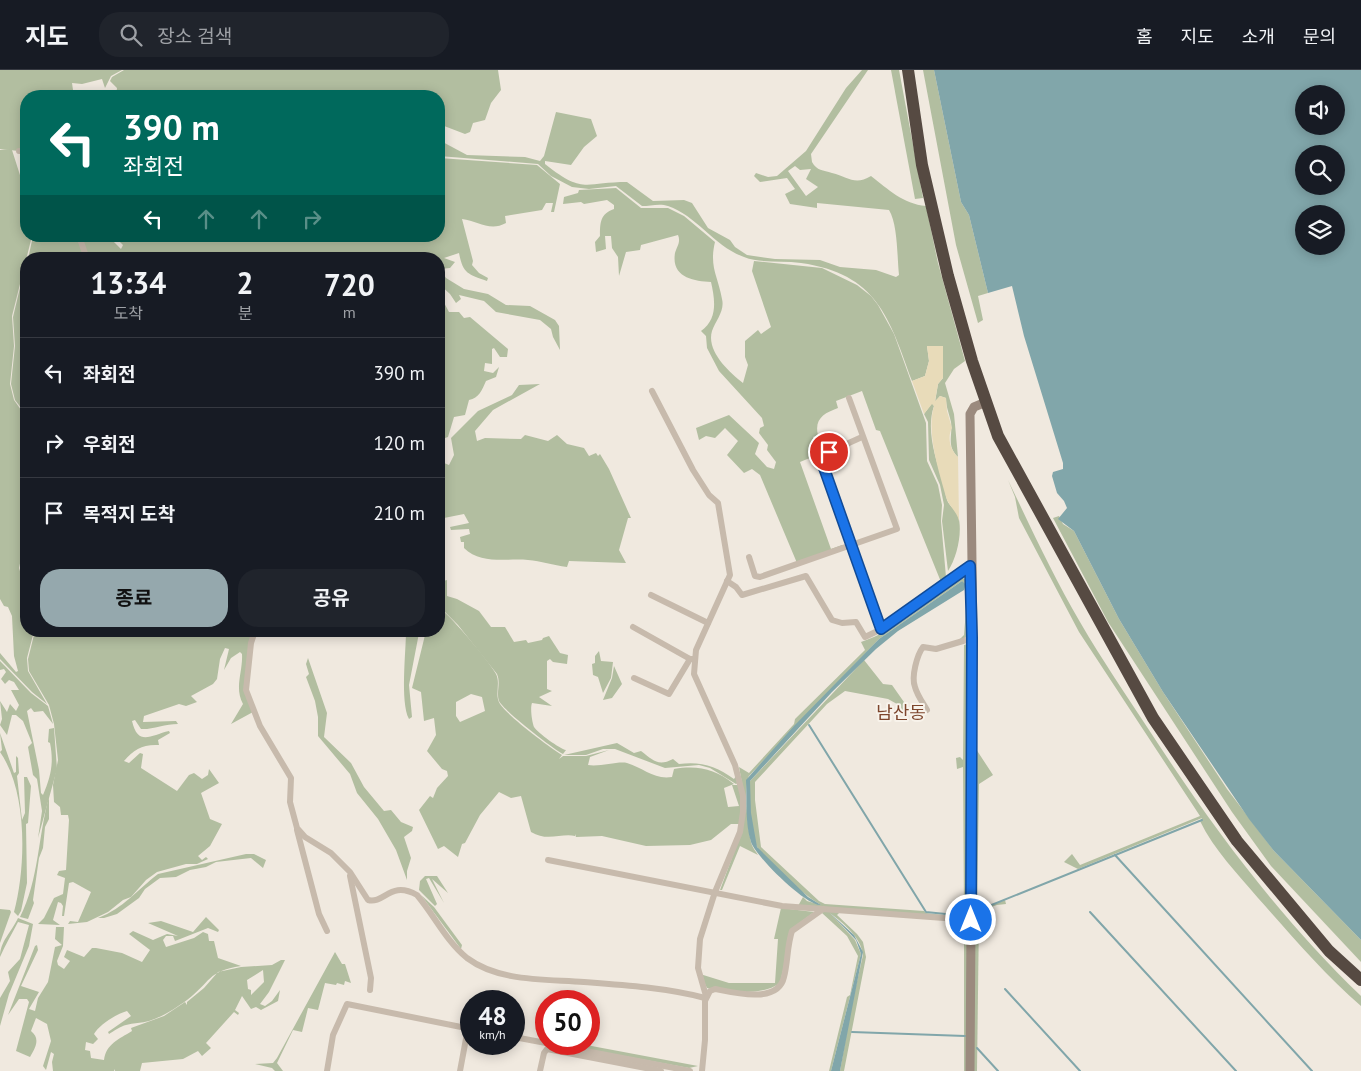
<!DOCTYPE html>
<html lang="ko">
<meta charset="utf-8">
<style>
body{margin:0;font-family:"PT Sans","Noto Sans KR",sans-serif;background:#20242c;color:#f1f3f6;height:100vh;display:flex;flex-direction:column;font-size:19px;white-space:nowrap}
*{box-sizing:border-box;margin:0}
p{font-size:16px;color:#9ea1a6}
.icon{flex:none;width:28px;height:28px;fill:none;stroke:currentColor;stroke-width:2;stroke-linecap:round;stroke-linejoin:round}
.map{position:relative;flex:1;overflow:hidden}
.details{position:absolute;left:20px;top:182px;width:425px;height:385px;display:flex;flex-direction:column;background:#171b24;border-radius:20px;box-shadow:0 2px 12px #0003}
.details>*{flex:none}
.top-card{position:absolute;left:20px;top:20px;width:425px;height:152px;border-radius:20px;box-shadow:0 2px 12px #0003;background:#00695c;color:#fff;overflow:hidden}
.controls{position:absolute;left:1295px;top:15px;display:grid;gap:10px}
.controls a{display:grid;place-items:center;width:50px;height:50px;border-radius:50%;background:#171b24;box-shadow:0 2px 12px #0003;font-size:25px}
.speed{position:absolute;left:460px;top:920px;display:flex;gap:10px;font-size:25px;font-weight:700;text-align:center}
.speed>*{display:grid;place-content:center;width:65px;height:65px;border-radius:50%;background:#171b24;box-shadow:0 2px 12px #0003;line-height:1}
.speed small{font-size:12px;font-weight:400}
.speed .limit{border:8px solid #d22;background:#fff;color:#111}
.pin{position:absolute;display:grid;place-items:center;width:42px;height:42px;color:#fff;margin:-21px;border:2px solid #fff;border-radius:50%;box-shadow:0 1px 5px #0007}
.me{position:absolute;width:55px;margin:-28px;rotate:0deg;stroke-linejoin:round;filter:drop-shadow(0 0 4px #0008)}
.turn{display:flex;align-items:center;gap:18px;height:105px;padding:0 20px;font-size:22px}
.turn .icon{width:65px;height:65px;stroke-width:2.5}
.turn b{display:block;font-size:35px;line-height:42px}
.lanes{display:flex;align-items:center;height:48px;padding:0 20px;background:#0003;justify-content:center;gap:25px;direction:ltr}
.lanes .off{opacity:.35}
.eta{display:flex;justify-content:space-evenly;align-items:center;height:85px;text-align:center}
.eta b{font-size:30px;font-weight:700;line-height:35px}
.primary-button{display:flex;gap:10px;margin-top:auto;padding:10px 20px}
.primary-button a{flex:1;height:58px;border-radius:20px;background:#95a8ad;color:#111;font-size:20px;font-weight:700;line-height:58px;text-align:center}
.primary-button a+a{background:#20242c;color:#f1f3f6}
ul{padding:0;list-style:none}
li{display:flex;align-items:center;gap:15px;height:70px;padding:0 20px;border-top:1px solid #363941}
li div{flex:1}
li b{display:block;font-size:19px}
li em{font-style:normal}
header{display:flex;align-items:center;gap:30px;box-sizing:border-box;height:70px;padding:0 25px;background:#171b24;border-bottom:1px solid #363941}
header strong{font-size:24px}
nav{display:flex;gap:28px;margin-inline-start:auto;font-size:18px}
.search{width:350px;height:45px;background:#20242c;display:flex;align-items:center;gap:12px;box-sizing:border-box;padding:0 18px;border-radius:20px;color:#9ea1a6;font-size:19px}
.map>svg:first-child{display:block}
.green{fill:#b2bea0;fill-rule:evenodd}
.sand{fill:#e8dbb9}
.water{fill:#81a6aa;fill-rule:evenodd}
.lines{fill:none;stroke-linecap:round;stroke-linejoin:round}
.stream{stroke:#81a6aa;stroke-width:2}
.street{stroke:#c7baac;stroke-width:6}
.secondary{stroke:#9b8a7e;stroke-width:9}
.highway{stroke:#564a42;stroke-width:12}
.route-casing{stroke:#114b97;stroke-width:12}
.route{stroke:#1a73e8;stroke-width:9}
.labels{text-anchor:middle;stroke-width:4;stroke-linejoin:round;paint-order:stroke}
.quarter-label{font-size:18px;fill:#7d452c;stroke:#f8f3eb}
</style>
<header>
<strong>지도</strong>
<div class="search"><svg class="icon" aria-label="search" viewBox="0 0 24 24"><circle cx="10" cy="10" r="6"/><path d="M15 15l6 6"/></svg>장소 검색</div>
<nav><a>홈</a><a>지도</a><a>소개</a><a>문의</a></nav>
</header>
<div class="map">
<svg width="1361" height="1001" viewBox="0 0 1361 1001">
<rect width="100%" height="100%" fill="#f0e9df"/>
<g class="green">
<path d="M0,0H122L111,6L105,18L102,9L82,14L72,13L73,20L89,26H26V78L19,81L0,79Z"/>
<path d="M124,0H498L501,20L491,33L485,50L473,53L470,62L465,64L439,54V26H116L117,18L110,11L112,7Z"/>
<path d="M862,0H868L811,84L812,92C817,101 823,100 832,103C848,107 855,116 871,106C888,119 903,134 926,136L938,193L965,291L954,299L945,313L954,344L958,387C946,376 953,365 951,352C949,343 946,337 946,328L940,326L935,332L938,314L943,308V276H927L929,291L925,306L912,311C889,247 877,204 801,193C782,190 762,194 744,187C715,177 697,146 668,136C660,133 650,136 642,136L616,116L589,119L572,117L551,106L538,94L439,86V70L467,85L525,87L540,91L544,86L556,42L591,49L597,66L584,77L571,95L545,91V94C584,125 584,112 627,112L653,131L684,130L692,133L708,158L730,170L735,177L747,185L775,189L820,190L840,197L876,200L896,207L899,205C897,187 898,155 889,140L817,133V138L790,134L785,124L795,119L787,108L760,112L754,106L756,103L768,107L777,106L806,81L846,18ZM795,96L800,100L811,99L806,109L818,117L806,126L788,101Z"/>
<path d="M891,0H899L923,128L915,129Z"/>
<path d="M923,0H934L961,132L969,145L988,223L978,226L983,250L978,253L956,175Z"/>
<path d="M9,79L12,80L26,124V166H32L12,246L14,276L10,314L14,330L26,347V466L19,498L26,521V561H34L27,588L28,601L47,634L32,622L0,589V583L16,602L18,601L14,586L12,546L8,537L4,536L0,529V80Z"/>
<path d="M439,88L537,95L560,114L554,142H551L553,133H546L542,140L505,146L506,153C490,162 478,151 462,149L473,191L472,195L479,203L488,208L487,211C468,204 463,204 459,183L444,188L455,192L450,198L440,199L446,208L464,219L488,224L506,235L530,236L555,250L559,256L560,280L553,267L551,259L540,250L496,242L484,231L459,225L461,229L456,233L450,224L439,214V189H394L390,187L389,189H89L80,166H108L121,179L123,175L114,166H439Z"/>
<path d="M616,118L641,138H668L684,146L715,172C709,197 718,206 722,229C725,241 716,250 712,261C706,281 729,302 743,313L748,295L745,287V271L758,260L761,264L771,257L752,201L754,191L822,198L857,215L871,226L878,235L894,264L926,353L927,391L938,415L942,435L941,451L946,507L941,512L880,361L876,360L862,321L836,331L838,338C824,343 814,349 818,365L813,367L817,385L800,392L831,479L842,475L844,478L797,493L760,405L752,399L744,403L727,385L738,371L725,358L715,368L706,366L699,370L696,358L729,345L759,373L755,384L767,397L774,399L776,392L767,380L768,375L759,363L760,358L764,356L762,348L719,301L707,278L706,266L701,261C718,249 715,230 711,212C693,211 671,207 675,183C677,176 681,172 678,165L641,175L640,180L626,182L619,206L618,187L612,178L611,166H605L606,179L596,182L595,172L600,166C600,153 600,144 614,139V135L607,130L584,134L581,132L563,134L564,127L578,123L579,120Z"/>
<path d="M33,166H78L87,189H28Z"/>
<path d="M26,193V344L15,330L11,314L15,276L13,247Z"/>
<path d="M439,229H442L449,242H459L464,248L470,247L508,279L507,287H500L494,278L492,279V294L485,293L484,301L493,303L499,297L496,307L486,311C482,320 479,328 469,330L465,345L454,347L448,367L439,370L441,385L444,386V393L449,395L454,385L451,368L478,341L512,325L519,315L540,314L493,340L475,361L477,371L485,368L521,369L525,365L548,371L557,365L567,374L584,378L589,386L596,383L598,386L600,384L609,399L631,448H628L619,480L626,493L569,491L567,497C553,495 541,491 528,490C507,488 481,495 464,478V472H461L460,467L470,464L469,459L451,460L450,457L469,453L464,444L439,449Z"/>
<path d="M932,333L934,336C926,359 935,388 943,411C945,417 945,424 947,430C949,436 956,440 958,445C963,462 957,487 948,501L942,451L944,435L940,415L929,390L928,352L924,344Z"/>
<path d="M1008,410C1031,458 1053,506 1080,552C1102,590 1127,626 1151,663C1213,758 1279,847 1361,926V936C1324,904 1291,865 1258,828C1238,804 1214,780 1200,751L1202,748L1078,799L1064,792L1072,784L1080,795L1200,746L1079,562L1019,448L1015,427Z"/>
<path d="M1059,446L1063,454L1074,461L1119,549L1163,622L1227,719L1274,781L1361,870V892L1271,796L1232,742L1108,552L1053,448Z"/>
<path d="M26,469V518L20,497Z"/>
<path d="M960,507L968,510L969,566L966,569H960L964,565C965,548 969,527 962,511L879,569L749,706C743,715 748,764 752,775C753,778 756,782 758,785L740,776L722,820H720L739,769L744,724L739,697L749,703L794,654L795,649L865,580L861,572C898,560 929,531 960,507Z"/>
<path d="M439,508L443,511L447,510V526L457,529L479,541L491,557H505L514,572L526,570L528,573L542,570L543,568L549,566L560,583L568,585L567,594L553,592L550,589L547,591V619L552,621L539,627L552,636L532,633C530,638 532,652 534,657C538,663 560,679 566,680L563,684C552,678 504,641 499,631C496,623 501,613 497,604L458,555L439,536Z"/>
<path d="M439,537C454,550 486,587 496,604C501,614 494,625 500,634C509,647 548,676 562,685L559,689L563,686H586L609,680L590,687L588,695C600,697 618,691 627,693C644,698 654,710 672,707L674,699C698,695 715,699 734,714L724,718L728,737L739,736L732,715H739L742,724L741,754H731L711,770L690,775L646,776L602,766L576,767L575,764V766C561,763 547,772 531,762L521,726L511,728L499,722L480,745L465,773L462,774L458,787L444,776L438,779L419,740L430,726L433,728L437,718L448,706L447,701L442,699L427,681L436,665L434,648L424,651L421,622L412,618L426,561H439V551H441ZM471,624L482,627L485,641L460,652L456,646V632Z"/>
<path d="M35,561H254L246,615L253,642L231,654L243,634C234,617 243,602 242,584L240,582L231,588L224,600L229,579L225,578L220,589L217,609L213,614L191,626L197,632L186,636L179,634L144,646L143,652L176,651L178,654C165,654 151,660 141,659L135,650L132,651C138,677 151,665 169,661L170,663L158,670L159,675C143,674 134,679 124,691L129,693L140,683L143,684L141,698L177,721L189,705L194,703L202,709L208,705L209,699L219,713L201,723L210,749L222,754L210,776L198,786L202,790L206,787L208,789L197,794H186L157,802L146,810L131,827L123,830L108,842L87,852L68,854L70,851L78,852L91,822L73,812L69,813L64,846H62L63,836L61,833L58,832L53,850L60,855L38,854L44,848L54,828L63,824L65,808L57,805L59,801L66,800L69,750L68,745H61L60,737L54,732L53,715L58,690L54,654L49,635L29,601L28,589Z"/>
<path d="M406,561H419V563L409,615L412,647L409,649C400,632 406,582 406,561Z"/>
<path d="M967,574V843L964,844L963,697L957,699L956,688L960,687L963,690L964,575Z"/>
<path d="M599,581L601,591L613,592L611,608L603,623L598,607L593,605L592,594L595,593V586Z"/>
<path d="M308,588L327,643L324,667L351,693L364,717L384,741L391,740L401,752L413,757L412,761L404,767L411,788L407,801V810L396,780L378,749L357,723L350,704L318,666V647L315,631L306,607L309,604L306,594Z"/>
<path d="M864,590L883,614L892,615L911,642H900L897,634L888,629L845,621L827,634L755,712V730L761,777L819,831L825,834L924,841L926,843L967,848L798,836L803,827L807,831L821,835C805,826 764,792 756,775C752,764 751,750 750,737C750,729 748,719 750,711Z"/>
<path d="M0,591L31,623L48,636L53,654L43,641L34,642L31,638L27,641L39,700L41,723L43,725C51,706 54,693 50,673L48,672L49,659L54,658L57,699L38,768L42,741L37,709L33,705L28,677L32,673L23,651L16,645H12L7,665L0,655L2,649L0,631L7,642L10,634L16,641L19,635L11,620H19L14,612L9,610L5,614L1,609L6,602L4,599L0,600Z"/>
<path d="M614,596L622,614L612,628L603,630L612,608Z"/>
<path d="M0,663L14,703L16,702V686L18,688L19,703L17,706L22,750L25,743L24,707H27L31,716L28,753L26,754L27,813L21,841L18,846L14,842C26,797 28,722 0,682L2,680Z"/>
<path d="M617,673L634,683L641,681C653,690 658,697 673,689L679,694C700,691 717,696 734,709L736,706L738,713L736,714L710,698L699,695L665,698L615,679H603L586,685H564Z"/>
<path d="M976,679L993,705L979,714L977,841L1005,830L1006,834L997,835L975,843Z"/>
<path d="M49,727V749L45,757L43,778L39,788L33,830L34,833L28,849L20,847C39,810 38,766 49,727Z"/>
<path d="M246,784H254L266,790L263,798L251,788L216,792L206,797L190,800L176,807L160,808L145,819L139,828L117,844L104,848H98C124,838 137,820 158,804Z"/>
<path d="M425,806H437L448,823L432,809L444,833L429,808L426,809L437,834L435,836L419,820L420,811Z"/>
<path d="M421,825L434,837L462,875L461,879Z"/>
<path d="M781,838L814,842L793,858L780,913C761,927 730,921 707,918L700,904L729,913H775L778,869H774Z"/>
<path d="M0,839L10,840L11,842L0,873Z"/>
<path d="M826,840L840,842L837,845L857,864L863,872L866,887L844,1001H840L851,938L863,885C861,867 843,853 830,843L855,870L861,884L831,1001H829L847,927L850,925L858,886L847,866L822,843Z"/>
<path d="M979,845L977,1001H973L975,848Z"/>
<path d="M206,847L219,860L218,862L208,858L175,871L173,866H166L163,870L166,877L194,868L203,862L208,864L209,871H214L218,888L241,896C207,901 211,912 187,930C176,938 162,947 149,951C142,953 133,953 126,955C121,956 114,961 109,964L108,962L131,946L127,941C116,944 99,955 94,964L98,969L93,974L86,972L85,980L90,981L91,988L104,990C106,974 119,969 132,961L131,958L164,946L185,932L187,935V932L204,918L218,902L241,897L272,895L281,890H285L269,922L260,934L265,936L272,931L280,920L278,931L261,940L256,937L251,939L242,926L235,940L239,943L238,945L234,942L206,973L211,978L202,986L198,981L183,989L142,993L140,1001H115V999L114,1001H53L52,992L54,984L51,982L46,1000L43,996L51,971L47,954L36,948L31,961C41,969 35,978 30,987L16,981L29,932L27,929H19L8,945L35,876L37,875L38,880L21,916L39,922L29,939L35,941L38,928L48,912L55,877L62,875L55,869L56,857H64L63,876L57,891L58,895L64,899L70,891L64,887L67,880L84,887L92,878H96L122,883L142,892L150,880L129,864L133,861L153,870L167,864L178,866L148,853L161,851L193,862ZM263,900L264,912L251,925V920L248,919L247,910Z"/>
<path d="M18,848L33,854L29,876L9,924L0,956V928L10,911L8,902L20,889L29,855L18,852C12,864 5,875 0,887C0,871 11,863 18,848Z"/>
<path d="M964,853L968,857L967,1001H964Z"/>
<path d="M335,882L342,894H345L351,913L345,911L344,915L337,913L336,915L325,913L318,940L308,938L302,962L293,960L277,993L283,1001H275L272,998L255,994L273,993L277,988Z"/>
<path d="M559,974H581L698,996L689,998Z"/>
</g>
<path class="sand" d="M927,276H943V308L938,314L935,331L940,326L946,328L947,341L952,358C947,367 950,380 958,387L959,451C957,441 949,437 946,427C939,402 926,362 934,336L932,334L924,344L912,311L925,306L929,291Z"/>
<g class="water">
<path d="M934,0H1361V870L1274,781L1249,749L1163,622L1119,549L1074,461L1058,449L1067,438L1064,431L1057,423L1052,406L1053,402L1063,399V393L1024,266L1012,216L988,223L969,145L961,132ZM1304,24H1336V56H1304ZM1304,84H1336V116H1304ZM1304,144H1336V176H1304Z"/>
<path d="M962,511L965,514L964,520L898,561L876,579L832,622L750,711L751,743L757,777L808,827L821,835C807,837 756,787 751,772C745,754 747,730 746,710L794,656L879,569Z"/>
<path d="M830,843L854,865L863,882L840,1001H831L861,884L856,870Z"/>
</g>
<g class="lines">
<g class="stream">
<path d="M809,655L926,842L965,846"/>
<path d="M1115,785L1312,1001"/>
<path d="M979,840L1202,750"/>
<path d="M1090,842L1236,1001"/>
<path d="M1005,919L1080,1001"/>
<path d="M852,962L965,966"/>
<path d="M977,978L998,1001"/>
</g>
<g class="street">
<path d="M19,81H26"/>
<path d="M79,166L87,189"/>
<path d="M652,321L693,400L709,425L718,433L730,505L696,580L694,604L735,695L743,726V742L740,762L715,822L700,869L698,898L706,926"/>
<path d="M862,367L829,382L826,386L824,398L881,559"/>
<path d="M749,487L755,506L760,507L897,459L849,328"/>
<path d="M727,511L736,517L742,525L806,506L832,550L842,553L856,552L865,567L888,556L971,496"/>
<path d="M651,525L708,553"/>
<path d="M633,557L690,589H694"/>
<path d="M255,561L251,573L246,620L260,656L291,708L290,732L297,758L305,767L331,783L350,802L368,830C385,834 390,810 417,825C434,845 446,871 467,888C499,912 546,909 584,912C624,915 667,918 705,928"/>
<path d="M634,608L669,624L690,589"/>
<path d="M927,640C923,633 917,625 915,617C911,607 917,585 923,577L936,579L973,568"/>
<path d="M297,760L319,844L327,861"/>
<path d="M548,790L782,836L971,850"/>
<path d="M350,806L371,908L370,920"/>
<path d="M514,967L546,973"/>
<path d="M549,974L690,1001"/>
<path d="M327,1001L333,965L347,934L471,959"/>
<path d="M460,1001L468,958"/>
<path d="M540,1001L544,983L547,979L661,1001"/>
<path d="M702,1001L705,970V931L710,921L715,919C735,923 778,934 784,907C788,892 787,876 792,861L823,839"/>
</g>
<path class="secondary" d="M970,1001L973,568L970,344L974,337L986,332"/>
<path class="highway" d="M908,0L922,95L948,206L972,291L998,366L1153,648L1237,771L1329,881L1361,910"/>
</g>
<g class="lines">
<defs>
<path id="route" d="M829,382L826,386L824,398L881,559L970,496L972,568L971,850"/>
</defs>
<use href="#route" class="route-casing"/>
<use href="#route" class="route"/>
</g>
<g class="labels">
<g class="quarter-label">
<text x="901" y="649">남산동</text>
</g>
</g>
</svg>
<div class="controls">
<a><svg class="icon" aria-label="sound" viewBox="0 0 24 24"><path d="M4 9h4l5-4v14l-5-4H4zM17 9q2 3 0 6"/></svg></a>
<a><svg class="icon" aria-label="search" viewBox="0 0 24 24"><circle cx="10" cy="10" r="6"/><path d="M15 15l6 6"/></svg></a>
<a><svg class="icon" aria-label="layers" viewBox="0 0 24 24"><path d="M12 4l9 5-9 5-9-5zM3 14l9 5 9-5"/></svg></a>
</div>
<div class="speed"><div>48<small>km/h</small></div><div class="limit">50</div></div>
<div class="pin" style="left:829px;top:382px;background:#d93025"><svg class="icon" aria-label="arrive" viewBox="0 0 24 24"><path d="M6 21V4h12l-3 4 3 4H6"/></svg></div>
<svg class="me" style="left:971px;top:850px" viewBox="-20 -20 40 40"><circle r="17" fill="#1a73e8" stroke="#fff" stroke-width="3"/><path d="M0-11L8 9 0 5-8 9z" fill="#fff"/></svg>
<div class="top-card">
<div class="turn"><svg class="icon" aria-label="left" viewBox="0 0 24 24"><path d="M17 20v-9H6M10 6l-5 5 5 5"/></svg><div><b>390 m</b>좌회전</div></div>
<div class="lanes"><svg class="icon" aria-label="left" viewBox="0 0 24 24"><path d="M17 20v-9H6M10 6l-5 5 5 5"/></svg><svg class="icon off" aria-label="ahead" viewBox="0 0 24 24"><path d="M12 20V5M6 11l6-6 6 6"/></svg><svg class="icon off" aria-label="ahead" viewBox="0 0 24 24"><path d="M12 20V5M6 11l6-6 6 6"/></svg><svg class="icon off" aria-label="right" viewBox="0 0 24 24"><path d="M7 20v-9h11M14 6l5 5-5 5"/></svg></div>
</div>
<section class="details">
<div class="eta">
<div><b>13:34</b><p>도착</p></div>
<div><b>2</b><p>분</p></div>
<div><b>720</b><p>m</p></div>
</div>
<ul>
<li><svg class="icon" aria-label="left" viewBox="0 0 24 24"><path d="M17 20v-9H6M10 6l-5 5 5 5"/></svg><div><b>좌회전</b></div><em>390 m</em></li>
<li><svg class="icon" aria-label="right" viewBox="0 0 24 24"><path d="M7 20v-9h11M14 6l5 5-5 5"/></svg><div><b>우회전</b></div><em>120 m</em></li>
<li><svg class="icon" aria-label="arrive" viewBox="0 0 24 24"><path d="M6 21V4h12l-3 4 3 4H6"/></svg><div><b>목적지 도착</b></div><em>210 m</em></li>
</ul>
<div class="primary-button"><a>종료</a><a>공유</a></div>
</section>
</div>
